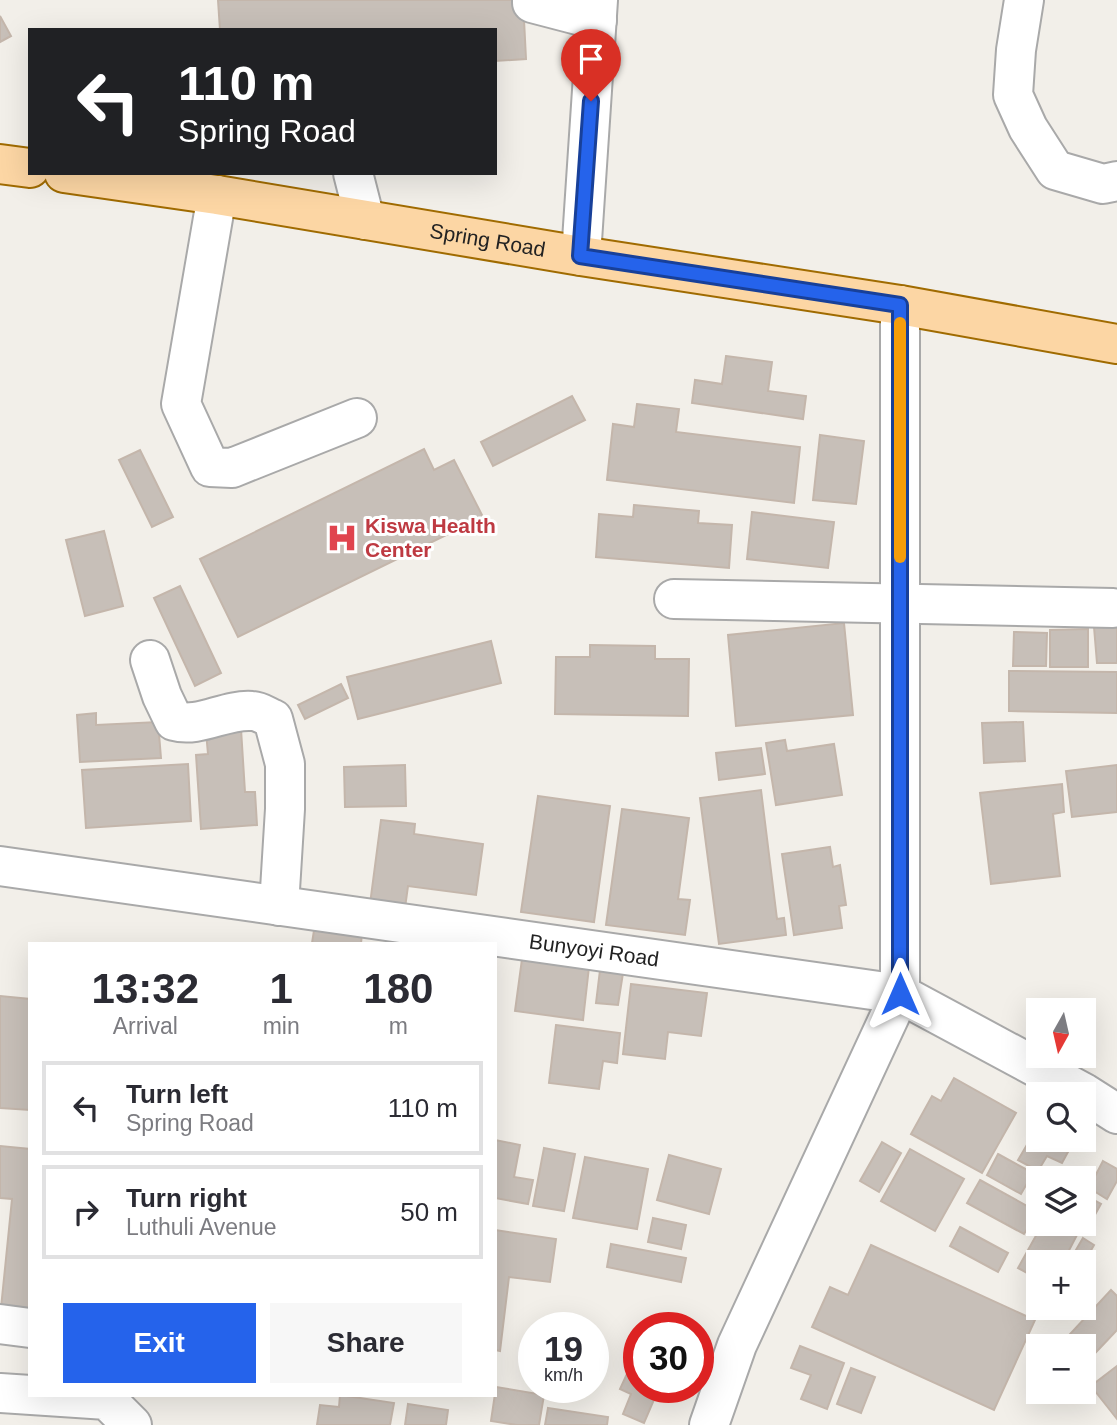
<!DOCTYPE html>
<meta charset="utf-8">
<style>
body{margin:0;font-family:Arial,sans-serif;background:#f7f7f7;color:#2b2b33;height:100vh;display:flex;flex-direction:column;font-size:26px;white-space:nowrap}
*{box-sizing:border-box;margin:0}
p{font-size:23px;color:#7c7c81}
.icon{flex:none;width:38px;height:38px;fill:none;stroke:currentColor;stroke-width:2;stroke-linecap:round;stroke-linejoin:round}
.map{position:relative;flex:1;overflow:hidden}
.drawer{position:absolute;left:28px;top:942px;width:469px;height:455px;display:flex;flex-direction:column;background:#fff;border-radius:0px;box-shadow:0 7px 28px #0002}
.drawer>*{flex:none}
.banner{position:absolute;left:28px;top:28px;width:469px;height:147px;border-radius:0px;box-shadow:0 7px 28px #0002;background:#202124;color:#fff;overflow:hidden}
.needle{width:46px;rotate:188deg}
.buttons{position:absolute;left:1026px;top:998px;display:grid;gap:14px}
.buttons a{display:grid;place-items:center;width:70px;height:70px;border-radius:0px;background:#fff;box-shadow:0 7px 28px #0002;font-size:35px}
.speed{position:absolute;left:518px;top:1312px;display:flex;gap:14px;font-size:35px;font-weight:700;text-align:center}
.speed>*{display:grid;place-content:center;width:91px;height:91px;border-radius:50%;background:#fff;box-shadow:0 7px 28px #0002;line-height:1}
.speed small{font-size:18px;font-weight:400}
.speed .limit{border:10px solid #d22;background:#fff;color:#111}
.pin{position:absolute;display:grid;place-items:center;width:60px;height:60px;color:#fff;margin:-72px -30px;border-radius:50% 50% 50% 0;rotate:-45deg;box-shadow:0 0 7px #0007}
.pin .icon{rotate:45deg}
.me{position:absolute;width:77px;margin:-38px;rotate:0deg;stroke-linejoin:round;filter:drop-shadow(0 0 5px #0008)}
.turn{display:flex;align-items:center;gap:24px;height:147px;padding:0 35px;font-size:32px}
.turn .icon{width:91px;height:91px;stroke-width:2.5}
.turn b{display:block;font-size:49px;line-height:60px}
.eta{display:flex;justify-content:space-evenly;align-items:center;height:119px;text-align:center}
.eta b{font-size:42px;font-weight:800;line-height:49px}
.primary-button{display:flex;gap:14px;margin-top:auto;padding:14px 35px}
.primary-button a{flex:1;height:80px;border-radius:0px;background:#2563eb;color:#fff;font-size:28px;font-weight:800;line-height:80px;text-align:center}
.primary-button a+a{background:#f7f7f7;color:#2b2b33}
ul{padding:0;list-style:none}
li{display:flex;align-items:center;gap:21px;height:94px;margin:0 14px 10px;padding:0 21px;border:4px solid #e1e1e2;border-radius:0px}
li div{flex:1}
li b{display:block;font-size:26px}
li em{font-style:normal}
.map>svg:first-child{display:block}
.building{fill:#c7bfb8;stroke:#c4b6ab;stroke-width:2}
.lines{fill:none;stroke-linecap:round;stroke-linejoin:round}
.minor-casing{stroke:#a9a9a9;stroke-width:42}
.major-casing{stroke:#a06b00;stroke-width:42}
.minor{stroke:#fff;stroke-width:38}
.major{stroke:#fcd6a4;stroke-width:38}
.route-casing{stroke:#184099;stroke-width:18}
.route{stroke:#2563eb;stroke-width:12}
.slow{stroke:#f59e0b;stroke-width:12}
.labels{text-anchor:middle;stroke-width:6;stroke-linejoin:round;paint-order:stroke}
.street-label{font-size:21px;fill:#222;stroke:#fff}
.health-label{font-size:21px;font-weight:bold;fill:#be3a42;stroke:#fff;text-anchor:start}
</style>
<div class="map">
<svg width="1117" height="1425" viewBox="0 0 1117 1425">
<rect width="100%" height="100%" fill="#f2efe9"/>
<g class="building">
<path d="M218,0H523L526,59L495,61V30H220Z"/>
<path d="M0,16L11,36L0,42Z"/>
<path d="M726,356L772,362L768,391L806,396L803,419L692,403L695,380L722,384Z"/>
<path d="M572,396L585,420L493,466L481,442Z"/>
<path d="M637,404L679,409L676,432L800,447L794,503L607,480L613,424L634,427Z"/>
<path d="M820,435L864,441L856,504L813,500Z"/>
<path d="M424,449L434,470L454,460L483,517L238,637L200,559Z"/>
<path d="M140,450L173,517L152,527L119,460Z"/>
<path d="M634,505L699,511L698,523L732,525L729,568L596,557L599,514L633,517Z"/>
<path d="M752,512L834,522L828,568L747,559Z"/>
<path d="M104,531L123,606L85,616L66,540Z"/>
<path d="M180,586L221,673L195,686L154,598Z"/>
<path d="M844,623L853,715L736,726L728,635Z"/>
<path d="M1117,625V663H1097L1094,627Z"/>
<path d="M1088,629V667H1050V630Z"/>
<path d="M1014,632L1047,633L1046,666H1013Z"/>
<path d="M491,641L501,683L358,719L347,677Z"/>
<path d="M590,645L655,646V659H689L688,716L555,714L556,657H590Z"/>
<path d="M1009,671L1117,672V713L1009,711Z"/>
<path d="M341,684L348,698L305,719L298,705Z"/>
<path d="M96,713V725L158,722L161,758L80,762L77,715Z"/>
<path d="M1023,722L1025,761L984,763L982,723Z"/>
<path d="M241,729L245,792H255L257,825L201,829L196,755L208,754L206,732Z"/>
<path d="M785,740L787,751L834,744L842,795L776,805L766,743Z"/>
<path d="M761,748L765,774L719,780L716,753Z"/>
<path d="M188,764L191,821L86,828L82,770Z"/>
<path d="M405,765L406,806L345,807L344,767Z"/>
<path d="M1117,765V812L1072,817L1066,771Z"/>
<path d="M1062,784L1064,812L1053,814L1060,876L991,884L980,793Z"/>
<path d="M761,790L777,919L784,918L786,935L719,944L700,798Z"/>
<path d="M538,796L610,806L594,922L521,912Z"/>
<path d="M622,809L689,818L678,899L690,900L685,935L606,925Z"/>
<path d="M381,820L415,824L414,834L483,844L476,895L408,886L405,908L370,904Z"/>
<path d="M830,847L833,867L840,865L846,905L839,906L842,928L794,935L782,854Z"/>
<path d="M316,918L363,925L361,943H312Z"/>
<path d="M522,959L589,967L583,1020L515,1011Z"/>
<path d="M600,970L623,973L618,1005L596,1003Z"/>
<path d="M631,984L707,993L701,1036L668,1032L665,1059L623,1054Z"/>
<path d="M0,996L30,999V1110L0,1108Z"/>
<path d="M556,1025L620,1033L617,1063L603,1061L599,1089L549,1083Z"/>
<path d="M954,1078L1016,1113L982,1173L911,1134L932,1096L941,1101Z"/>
<path d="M1038,1126V1139H1075L1062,1163L1047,1156L1038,1171L1018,1160Z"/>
<path d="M495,1140L520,1145L514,1177L533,1180L528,1204L495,1198Z"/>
<path d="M882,1142L901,1153L879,1192L860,1181Z"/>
<path d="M0,1146L30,1149V1326L0,1318L12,1199L0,1198Z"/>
<path d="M544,1148L575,1154L564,1211L533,1206Z"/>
<path d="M910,1149L964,1179L935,1231L881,1201Z"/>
<path d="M998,1154L1033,1173L1021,1194L987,1175Z"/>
<path d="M669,1155L721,1169L709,1214L657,1200Z"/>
<path d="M585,1157L648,1169L637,1229L573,1218Z"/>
<path d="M1103,1161L1117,1169V1181L1107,1199L1089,1188Z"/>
<path d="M980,1180L1038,1212L1024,1234L967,1203Z"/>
<path d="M1038,1186V1202L1031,1198Z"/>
<path d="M1083,1194L1101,1204L1087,1229L1077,1223H1083Z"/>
<path d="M653,1218L686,1225L681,1249L648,1242Z"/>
<path d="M1043,1223H1056L1077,1235L1063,1262H1038V1279L1018,1268Z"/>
<path d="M960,1227L1008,1253L998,1272L950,1246Z"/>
<path d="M495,1230L556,1239L550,1282L509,1277L500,1351L495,1350Z"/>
<path d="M1083,1238L1094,1245L1085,1261L1073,1255Z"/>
<path d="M611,1244L686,1258L681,1282L607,1267Z"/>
<path d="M871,1245L1035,1320L994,1410L812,1327L830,1287L848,1295Z"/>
<path d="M1111,1290L1117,1296V1330L1083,1366V1346H1059Z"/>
<path d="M800,1346L844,1363L827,1409L801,1399L811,1375L791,1368Z"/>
<path d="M639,1348V1388H659L644,1423L623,1414L631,1394L620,1389Z"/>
<path d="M1117,1366V1419L1091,1386Z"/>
<path d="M851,1368L875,1377L861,1413L837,1404Z"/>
<path d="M496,1387L544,1395L539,1425H517L491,1421Z"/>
<path d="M340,1395L394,1403L390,1425H317L320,1405L339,1407Z"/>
<path d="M408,1404L448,1410L446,1425H405Z"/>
<path d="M548,1408L608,1417L607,1425H545Z"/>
</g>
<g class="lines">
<defs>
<g id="minor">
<path d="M532,0V3L597,20"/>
<path d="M1024,0L1016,50L1013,95L1028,128L1055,170L1103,184L1117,181"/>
<path d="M353,173L365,220"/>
<path d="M217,195L181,404L210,467L232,468L357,418"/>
<path d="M581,256L598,0"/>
<path d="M674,599L1113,608"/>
<path d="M150,660L162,696L174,721C200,728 225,709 252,711C259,711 266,716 273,719L285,764V809L279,906"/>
<path id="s1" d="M0,866L900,994L1084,1093L1117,1114"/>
<path d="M0,1324L30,1328"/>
<path d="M0,1393L107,1400L132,1425"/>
<path d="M709,1425L737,1345L900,994V305"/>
</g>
<g id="major">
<path d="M0,164L30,168"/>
<path id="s2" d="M64,173L217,195L581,256L900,305L1117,344"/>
</g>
</defs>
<use href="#minor" class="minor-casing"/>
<use href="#major" class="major-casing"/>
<use href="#minor" class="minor"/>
<use href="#major" class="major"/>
</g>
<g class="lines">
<defs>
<path id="route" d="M591,101L580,256L900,305V994"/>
</defs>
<use href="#route" class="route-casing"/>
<use href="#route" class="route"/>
<path class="slow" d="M900,557V323"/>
</g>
<defs>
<symbol id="hospital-bare" viewBox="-9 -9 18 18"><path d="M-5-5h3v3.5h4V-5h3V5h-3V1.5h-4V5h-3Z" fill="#e0444e" stroke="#fff" stroke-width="2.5" paint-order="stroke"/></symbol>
</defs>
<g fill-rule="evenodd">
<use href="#hospital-bare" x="320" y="516" width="44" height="44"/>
</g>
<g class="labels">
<g class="street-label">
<text dy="7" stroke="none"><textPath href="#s2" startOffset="429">Spring Road</textPath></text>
<text dy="7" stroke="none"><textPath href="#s1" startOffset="600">Bunyoyi Road</textPath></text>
</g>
<g class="health-label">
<text x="365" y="533">Kiswa Health<tspan x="365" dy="24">Center</tspan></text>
</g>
</g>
</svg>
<div class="buttons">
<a><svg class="needle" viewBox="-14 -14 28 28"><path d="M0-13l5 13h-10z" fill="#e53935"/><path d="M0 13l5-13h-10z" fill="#7c7c81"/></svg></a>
<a><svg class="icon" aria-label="search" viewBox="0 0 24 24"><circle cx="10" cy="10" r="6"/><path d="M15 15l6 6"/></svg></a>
<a><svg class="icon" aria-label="layers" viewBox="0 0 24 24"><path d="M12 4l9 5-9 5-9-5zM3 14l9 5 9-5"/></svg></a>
<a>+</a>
<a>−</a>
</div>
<div class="speed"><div>19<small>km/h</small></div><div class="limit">30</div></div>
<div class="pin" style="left:591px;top:101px;background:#d93025"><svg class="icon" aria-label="arrive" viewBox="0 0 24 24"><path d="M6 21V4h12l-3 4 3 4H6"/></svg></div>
<svg class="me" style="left:900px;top:994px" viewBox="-20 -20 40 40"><path d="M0-17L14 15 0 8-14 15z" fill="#2563eb" stroke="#fff" stroke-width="4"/></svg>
<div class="banner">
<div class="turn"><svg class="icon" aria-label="left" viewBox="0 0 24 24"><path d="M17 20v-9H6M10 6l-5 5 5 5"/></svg><div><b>110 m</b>Spring Road</div></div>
</div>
<section class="drawer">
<div class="eta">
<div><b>13:32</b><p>Arrival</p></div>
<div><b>1</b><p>min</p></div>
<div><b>180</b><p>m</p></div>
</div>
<ul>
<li><svg class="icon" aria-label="left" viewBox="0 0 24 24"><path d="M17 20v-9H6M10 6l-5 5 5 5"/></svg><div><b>Turn left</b><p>Spring Road</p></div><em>110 m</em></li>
<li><svg class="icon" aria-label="right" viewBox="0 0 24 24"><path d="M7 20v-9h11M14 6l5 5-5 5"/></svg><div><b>Turn right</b><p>Luthuli Avenue</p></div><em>50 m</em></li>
</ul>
<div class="primary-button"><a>Exit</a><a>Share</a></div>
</section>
</div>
